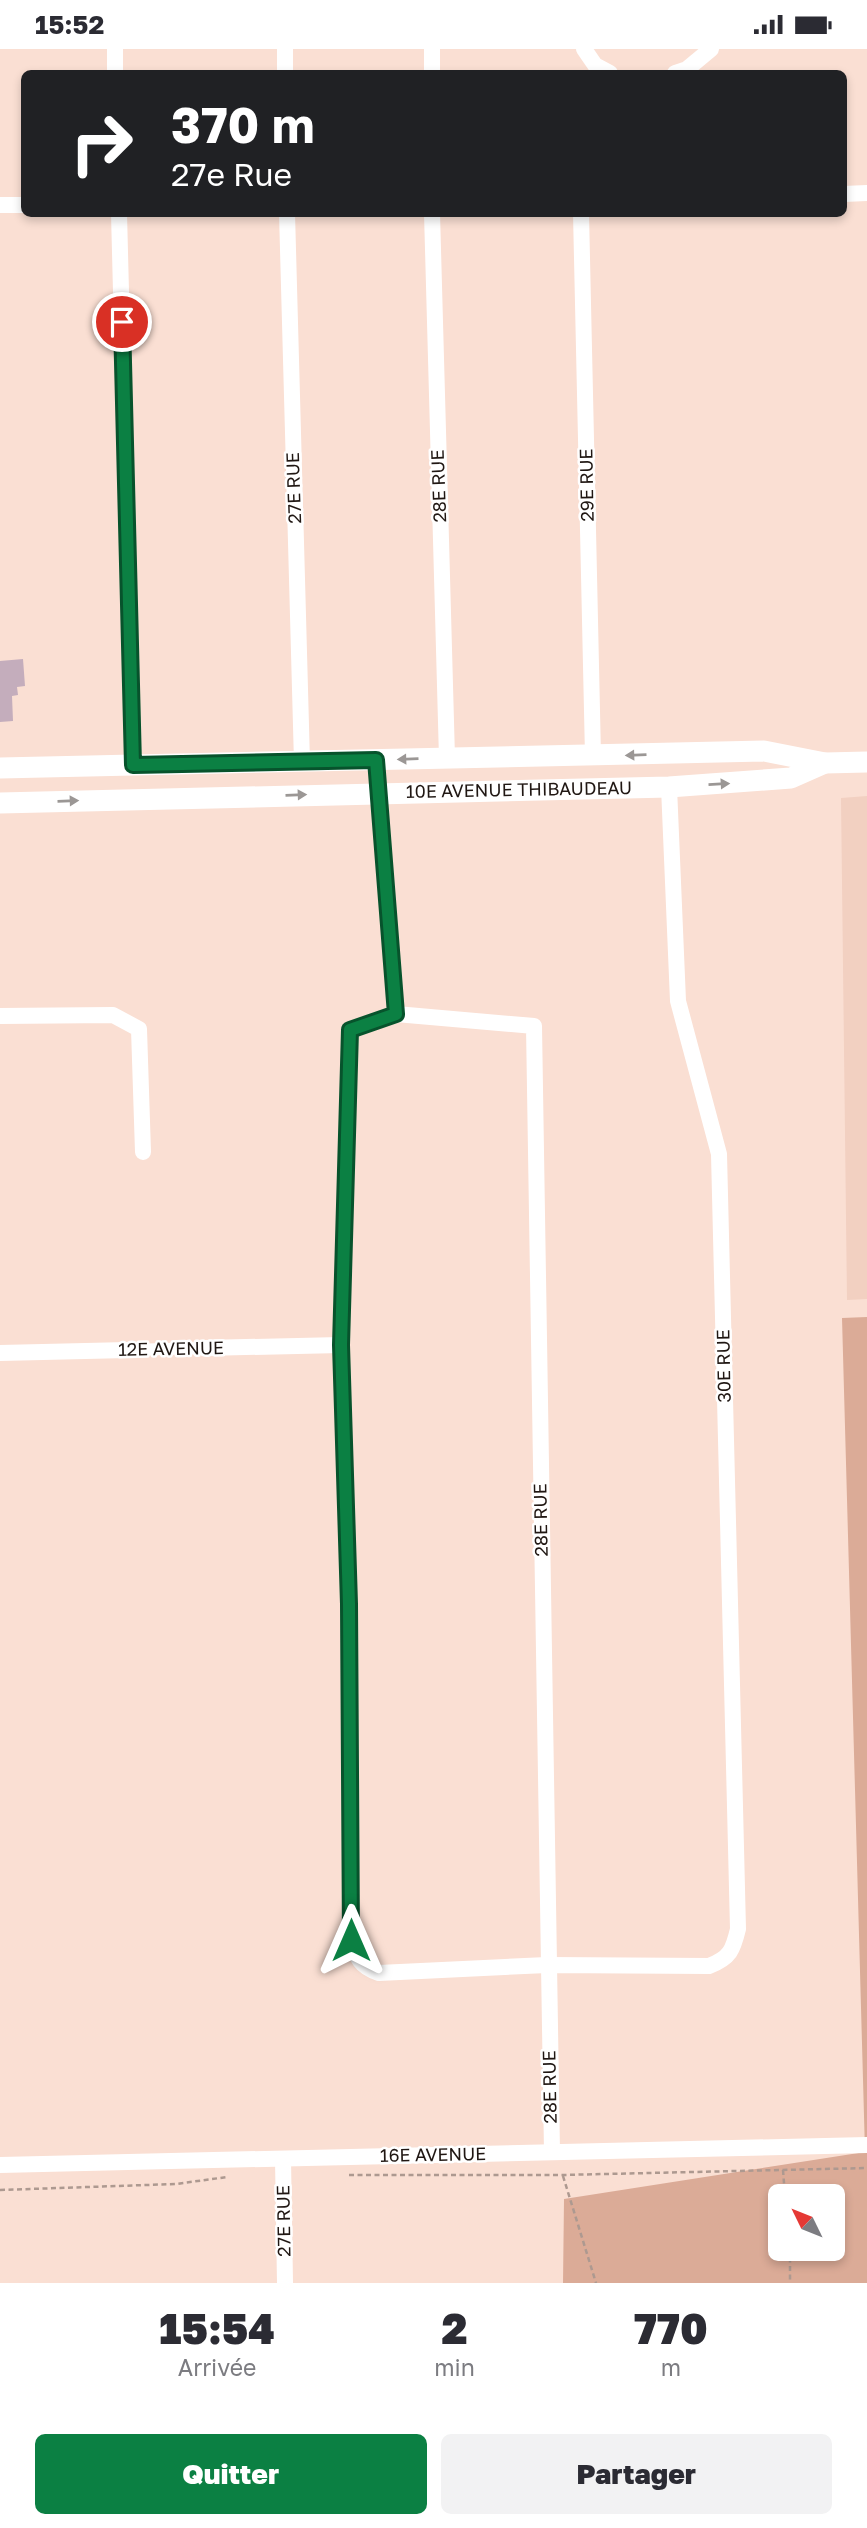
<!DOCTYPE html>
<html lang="fr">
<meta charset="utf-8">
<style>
body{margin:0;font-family:"Golos Text",sans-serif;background:#f2f2f3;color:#2b2b33;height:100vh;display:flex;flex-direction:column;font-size:26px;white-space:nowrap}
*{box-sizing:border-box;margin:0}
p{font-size:23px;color:#7c7c81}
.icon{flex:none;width:38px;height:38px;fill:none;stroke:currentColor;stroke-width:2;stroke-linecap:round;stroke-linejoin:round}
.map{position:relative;height:2234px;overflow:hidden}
.sheet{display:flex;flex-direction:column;background:#fff;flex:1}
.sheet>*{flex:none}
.banner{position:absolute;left:21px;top:21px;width:826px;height:147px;border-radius:10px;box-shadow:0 4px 10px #0003;background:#202124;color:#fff;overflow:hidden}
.needle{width:46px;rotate:313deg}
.controls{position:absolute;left:768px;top:2135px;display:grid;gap:14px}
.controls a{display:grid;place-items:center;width:77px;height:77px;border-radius:10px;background:#fff;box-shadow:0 4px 10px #0003;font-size:35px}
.pin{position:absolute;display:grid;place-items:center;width:60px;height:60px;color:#fff;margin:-30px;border:4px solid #fff;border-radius:50%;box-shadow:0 2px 7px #0007}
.me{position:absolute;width:77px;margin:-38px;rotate:0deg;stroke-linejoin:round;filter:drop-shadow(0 0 5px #0008)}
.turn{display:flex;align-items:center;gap:24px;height:147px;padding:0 35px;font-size:32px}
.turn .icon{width:91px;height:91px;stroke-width:2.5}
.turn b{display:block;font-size:49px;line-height:60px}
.eta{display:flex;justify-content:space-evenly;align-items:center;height:119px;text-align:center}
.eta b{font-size:42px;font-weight:800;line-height:49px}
.action{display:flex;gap:14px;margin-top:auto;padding:14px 35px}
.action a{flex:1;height:80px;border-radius:10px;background:#0b8043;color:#fff;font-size:28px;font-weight:800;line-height:80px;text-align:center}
.action a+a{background:#f2f2f3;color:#2b2b33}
.status{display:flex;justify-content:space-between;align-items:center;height:49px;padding:0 35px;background:#fff;direction:ltr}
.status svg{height:19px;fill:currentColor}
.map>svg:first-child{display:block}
.built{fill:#f2d0c1}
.green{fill:#dbab97;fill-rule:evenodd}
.building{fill:#c4adbc}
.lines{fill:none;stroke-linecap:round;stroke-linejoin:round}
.path{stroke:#ad9990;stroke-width:2.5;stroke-dasharray:5 3.5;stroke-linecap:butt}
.pedestrian{stroke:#fff;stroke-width:12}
.minor{stroke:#fff;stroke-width:16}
.tertiary{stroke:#fff;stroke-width:21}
.oneway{fill:#9b9795}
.route-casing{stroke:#07532c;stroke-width:18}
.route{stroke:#0b8043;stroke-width:12}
.labels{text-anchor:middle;stroke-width:5;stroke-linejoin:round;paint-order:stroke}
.street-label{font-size:18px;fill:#201713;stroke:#fff}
</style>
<div class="status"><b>15:52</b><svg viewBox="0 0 49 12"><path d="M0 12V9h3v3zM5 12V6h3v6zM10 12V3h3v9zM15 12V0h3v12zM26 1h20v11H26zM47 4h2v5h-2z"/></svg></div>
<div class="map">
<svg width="867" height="2234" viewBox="0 0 867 2234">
<rect width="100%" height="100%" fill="#fadfd3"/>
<path class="built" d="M867,747V1250L847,1251L841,749Z"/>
<path class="green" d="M867,1268V2234H563L564,2150L865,2103L842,1269ZM780,2147H833V2200H780Z"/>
<path class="building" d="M23,610L25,637L17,638L18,646L12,647L13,672L0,673V612Z"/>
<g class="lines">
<g class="path">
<path d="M783,2121L785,2147"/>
<path d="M349,2126H562L867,2119"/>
<path d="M563,2127L596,2234"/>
<path d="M0,2141L176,2135L227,2128"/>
<path d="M790,2200V2234"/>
</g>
<path class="pedestrian" d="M128,1301L204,1299"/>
<g class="minor">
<path d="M115,0V24"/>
<path d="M285,0V24"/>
<path d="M584,0L595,16L610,24"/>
<path d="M432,24V0"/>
<path d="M675,24L687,20L711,0"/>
<path d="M844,145L867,144"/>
<path d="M0,156H24"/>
<path d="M119,164L133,716"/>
<path d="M287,164L302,713"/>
<path d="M432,164L447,709"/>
<path d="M581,164L593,707"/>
<path d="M376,711L396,965L350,981L341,1296L349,1555L351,1891C357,1909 360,1918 379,1924L547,1916L709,1917C730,1909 733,1901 738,1880L719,1105L678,952L669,738"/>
<path d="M396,965L534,977L552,2103"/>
<path d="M0,967L113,966L139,980L143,1103"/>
<path d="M204,1299L341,1296"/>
<path d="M0,1304L128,1301"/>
<path d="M283,2110L285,2234"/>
<path d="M0,2116L867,2096"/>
</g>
<g class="tertiary">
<path d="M0,719L764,702L825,714L867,713"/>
<path d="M0,754L669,738L791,729L825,714"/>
</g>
</g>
<defs><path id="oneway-solid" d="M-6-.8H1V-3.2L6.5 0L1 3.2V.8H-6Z" transform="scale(1.75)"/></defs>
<g class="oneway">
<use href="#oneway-solid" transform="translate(636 706) rotate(178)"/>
<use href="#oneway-solid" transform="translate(408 710) rotate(178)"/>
<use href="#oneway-solid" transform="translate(719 735) rotate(-3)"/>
<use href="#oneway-solid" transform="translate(296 746) rotate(-2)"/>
<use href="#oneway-solid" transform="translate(68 752) rotate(-2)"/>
</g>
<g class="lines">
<defs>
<path id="route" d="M122,273L133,716L376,711L396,965L350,981L341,1296L349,1555L351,1891"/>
</defs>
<use href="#route" class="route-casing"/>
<use href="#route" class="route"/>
</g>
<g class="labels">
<g class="street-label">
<text transform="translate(587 436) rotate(-91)" y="6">29E RUE</text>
<text transform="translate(439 437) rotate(-92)" y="6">28E RUE</text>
<text transform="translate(294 439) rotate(-92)" y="6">27E RUE</text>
<text transform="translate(519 741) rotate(-1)" y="6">10E AVENUE THIBAUDEAU</text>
<text transform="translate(171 1300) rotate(-1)" y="6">12E AVENUE</text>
<text transform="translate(724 1317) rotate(-91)" y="6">30E RUE</text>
<text transform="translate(541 1471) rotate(-91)" y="6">28E RUE</text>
<text transform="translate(550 2038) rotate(-91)" y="6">28E RUE</text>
<text transform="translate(433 2106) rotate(-1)" y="6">16E AVENUE</text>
<text transform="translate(284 2172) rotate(-91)" y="6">27E RUE</text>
</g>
</g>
</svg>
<div class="controls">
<a><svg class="needle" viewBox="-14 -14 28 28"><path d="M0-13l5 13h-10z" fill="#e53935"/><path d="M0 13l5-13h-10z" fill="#7c7c81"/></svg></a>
</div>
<div class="pin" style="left:122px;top:273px;background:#d93025"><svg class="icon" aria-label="arrive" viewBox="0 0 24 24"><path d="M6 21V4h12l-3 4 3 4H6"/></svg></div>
<svg class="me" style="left:351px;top:1891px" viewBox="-20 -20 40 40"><path d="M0-17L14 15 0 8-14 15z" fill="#0b8043" stroke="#fff" stroke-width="4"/></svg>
<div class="banner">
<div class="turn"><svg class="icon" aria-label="right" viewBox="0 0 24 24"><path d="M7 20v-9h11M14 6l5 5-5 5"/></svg><div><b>370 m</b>27e Rue</div></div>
</div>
</div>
<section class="sheet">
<div class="eta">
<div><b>15:54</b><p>Arrivée</p></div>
<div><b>2</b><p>min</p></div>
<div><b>770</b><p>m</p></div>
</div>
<div class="action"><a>Quitter</a><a>Partager</a></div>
</section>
